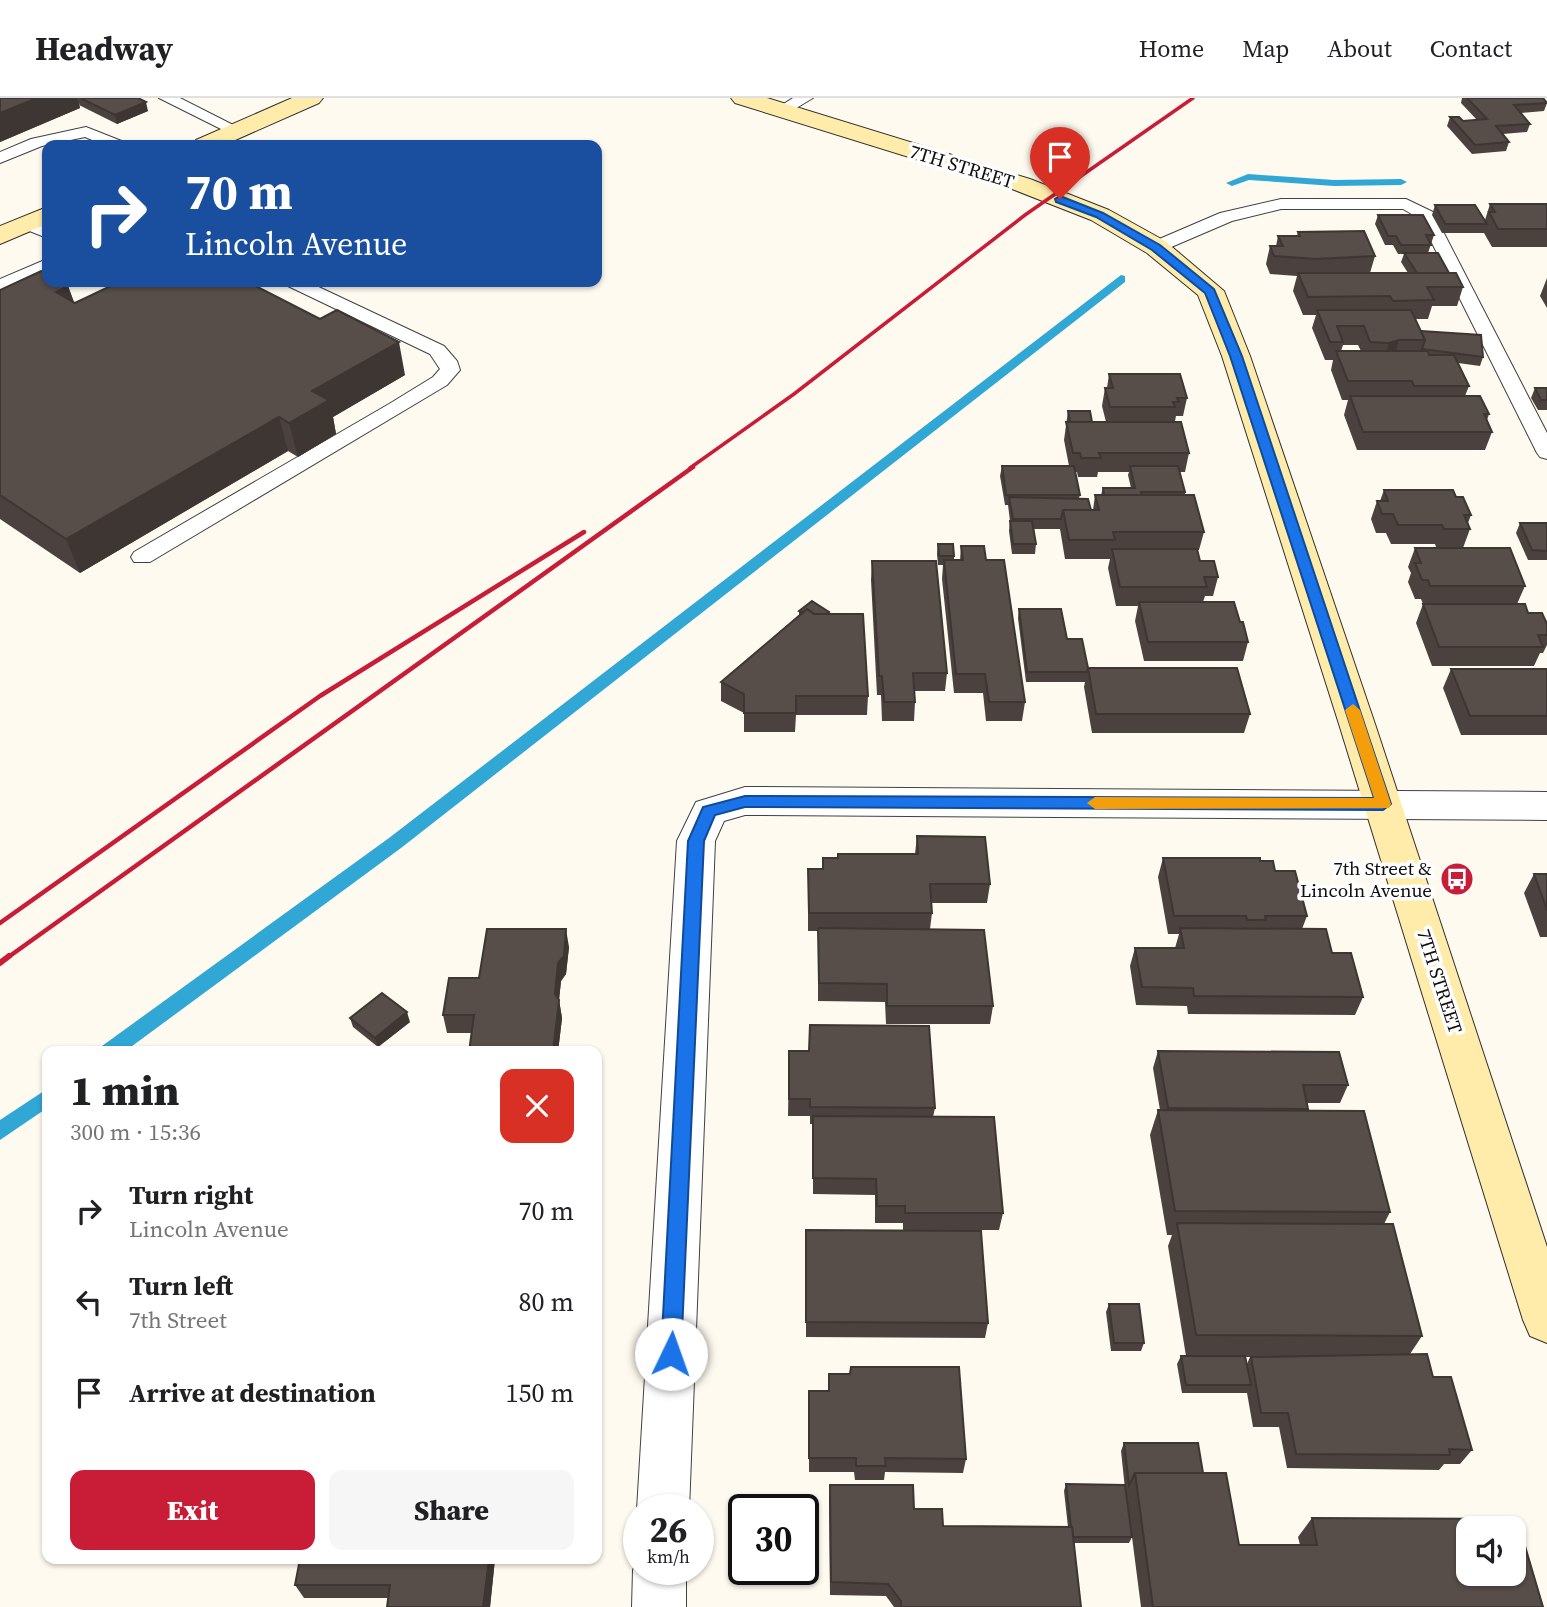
<!DOCTYPE html>
<meta charset="utf-8">
<style>
body{margin:0;font-family:"Source Serif 4",serif;background:#f6f6f6;color:#202124;height:100vh;display:flex;flex-direction:column;font-size:26px;white-space:nowrap}
*{box-sizing:border-box;margin:0}
p{font-size:23px;color:#757577}
.icon{flex:none;width:38px;height:38px;fill:none;stroke:currentColor;stroke-width:2;stroke-linecap:round;stroke-linejoin:round}
.map{position:relative;flex:1;overflow:hidden}
.details{position:absolute;left:42px;top:948px;width:560px;height:518px;display:flex;flex-direction:column;background:#fff;border-radius:14px;box-shadow:0 2px 5px #0004}
.details>*{flex:none}
.guide{position:absolute;left:42px;top:42px;width:560px;height:147px;border-radius:14px;box-shadow:0 2px 5px #0004;background:#1a4fa0;color:#fff;overflow:hidden}
.tools{position:absolute;left:1456px;top:1418px;display:grid;gap:14px}
.tools a{display:grid;place-items:center;width:70px;height:70px;border-radius:14px;background:#fff;box-shadow:0 2px 5px #0004;font-size:35px}
.speed{position:absolute;left:623px;top:1396px;display:flex;gap:14px;font-size:35px;font-weight:700;text-align:center}
.speed>*{display:grid;place-content:center;width:91px;height:91px;border-radius:50%;background:#fff;box-shadow:0 2px 5px #0004;line-height:1}
.speed small{font-size:18px;font-weight:400}
.speed .limit{border:4px solid #111;border-radius:10px;background:#fff;color:#111}
.pin{position:absolute;display:grid;place-items:center;width:60px;height:60px;color:#fff;margin:-72px -30px;border-radius:50% 50% 50% 0;rotate:-45deg;box-shadow:0 0 7px #0007}
.pin .icon{rotate:45deg}
.me{position:absolute;width:77px;margin:-38px;rotate:3deg;stroke-linejoin:round;filter:drop-shadow(0 0 5px #0008)}
.turn{display:flex;align-items:center;gap:24px;height:147px;padding:0 28px;font-size:32px}
.turn .icon{width:91px;height:91px;stroke-width:2.5}
.turn b{display:block;font-size:49px;line-height:60px}
.round{display:grid;place-items:center;flex:none;width:74px;height:74px;border-radius:14px;background:#f6f6f6}
.headline{display:flex;align-items:center;justify-content:space-between;height:119px;padding:0 28px}
h1{font-size:42px;font-weight:800;line-height:52px}
.primary-button{display:flex;gap:14px;margin-top:auto;padding:14px 28px}
.primary-button a{flex:1;height:80px;border-radius:14px;background:#c81c37;color:#fff;font-size:28px;font-weight:800;line-height:80px;text-align:center}
.primary-button a+a{background:#f6f6f6;color:#202124}
ul{padding:0;list-style:none}
li{display:flex;align-items:center;gap:21px;height:91px;padding:0 28px}
li div{flex:1}
li b{display:block;font-size:26px}
li em{font-style:normal}
header{display:flex;align-items:center;gap:42px;box-sizing:border-box;height:98px;padding:0 35px;background:#fff;border-bottom:2px solid #e0e0e0}
header strong{font-size:33px}
nav{display:flex;gap:38px;margin-inline-start:auto;font-size:24px}
.map>svg:first-child{display:block}
.lines{fill:none;stroke-linecap:round;stroke-linejoin:round}
.stream{fill:#31a7d6;fill-rule:evenodd}
.lane-casing{stroke:#414141;stroke-width:2}
.street-casing{stroke:#414141;stroke-width:2}
.secondary-casing{stroke:#303030;stroke-width:2}
.lane{fill:#fff;fill-rule:evenodd}
.street{fill:#fff;fill-rule:evenodd}
.secondary{fill:#ffecaa;fill-rule:evenodd}
.rail-far2{stroke:#c81c37;stroke-width:3.5}
.rail-far1{stroke:#c81c37;stroke-width:4.5}
.rail{stroke:#c81c37;stroke-width:6}
.wall{fill:#4b423f;fill-rule:evenodd}
.shaded-wall{fill:#3d3633}
.building{fill:#574d49;stroke:#3d3633;stroke-width:2;fill-rule:evenodd}
.route{fill:#1a73e8;stroke:#114b97;stroke-width:2}
.slow{fill:#f59e0b}
.labels{text-anchor:middle;stroke-width:7;stroke-linejoin:round;paint-order:stroke}
.street-label{font-size:19px;fill:#0e0e0e;stroke:#fff}
.poi-label{font-size:19px;fill:#0e0e0e;stroke:#fff;text-anchor:end}
</style>
<header>
<strong>Headway</strong>
<nav><a>Home</a><a>Map</a><a>About</a><a>Contact</a></nav>
</header>
<div class="map">
<svg width="1547" height="1509" viewBox="0 0 1547 1509">
<rect width="100%" height="100%" fill="#fffaef"/>
<g class="lines">
<g class="stream">
<path d="M1248,76L1334,82L1401,81L1407,84L1401,87L1334,88L1249,82L1232,88L1226,85Z"/>
<path d="M1121,177L1125,178V184L401,750L124,954H99L102,948L389,740Z"/>
<path d="M47,991V1010L0,1042V1022Z"/>
</g>
<defs>
<g id="lane">
<path d="M159,0H180L245,33L243,36H231Z"/>
<path d="M793,0H813L788,15H776L774,12Z"/>
<path d="M86,29L124,44L126,47H104L85,39L42,48L0,65V54L31,41Z"/>
<path d="M1281,101H1406L1433,114L1547,335V361L1540,359L1537,355L1420,121L1403,111H1281L1232,123L1162,153L1156,154L1147,149L1150,145L1220,115Z"/>
<path d="M28,121L47,128V140L22,130L19,126Z"/>
<path d="M47,161V173L0,194V181Z"/>
<path d="M285,184H308L444,248L457,263L460,272L447,287L150,464H134L131,459L134,454L389,306L433,279L440,271L430,256L288,188Z"/>
</g>
<g id="street">
<path d="M745,689L1547,694V722L745,717L724,723L715,743L689,1412H639V1416L637,1412L677,743L696,704Z"/>
<path d="M639,1459V1472H686V1509H632L633,1472Z"/>
</g>
<g id="secondary">
<path d="M292,0H323L319,5L224,47H193L196,42Z"/>
<path d="M731,0H767L1030,81L1109,112L1165,143L1224,193L1250,258L1375,626L1547,1149V1245L1530,1238L1523,1222L1339,626L1222,258L1198,197L1147,155L1091,122L1012,91L735,5Z"/>
<path d="M47,109V126L0,146V128Z"/>
</g>
</defs>
<use href="#lane" class="lane-casing"/>
<use href="#street" class="street-casing"/>
<use href="#secondary" class="secondary-casing"/>
<use href="#lane" class="lane"/>
<use href="#street" class="street"/>
<use href="#secondary" class="secondary"/>
<path class="rail-far2" d="M690,370L794,296L1025,117L1193,0"/>
<g class="rail-far1">
<path d="M0,825L320,598L584,434"/>
<path d="M7,860L693,369"/>
</g>
<path class="rail" d="M0,865L9,858"/>
</g>
<g class="wall">
<path d="M0,0H138L148,13L117,26L79,7V5L80,10L0,44Z"/>
<path d="M1462,0H1543L1547,5L1544,13L1521,15L1530,26L1527,34L1503,36L1509,44L1506,53L1472,56L1447,28L1450,19L1463,23L1477,22L1461,5Z"/>
<path d="M1490,106H1547V149H1492L1484,135H1442L1432,117L1435,107L1485,122Z"/>
<path d="M1378,117L1434,137L1428,155L1463,189L1457,208H1432L1428,221H1415L1421,233L1483,259L1480,268L1458,265L1469,288L1465,298L1489,316L1487,322L1492,334L1485,352H1357L1344,317L1348,302H1342L1331,272L1333,262H1325L1312,230L1316,217H1303L1293,193L1297,178L1270,176L1266,166L1270,148H1276L1278,138H1297L1298,134L1375,158L1370,175H1408L1401,164L1404,156H1398L1393,147H1385L1375,126ZM1343,247H1358L1361,253H1341Z"/>
<path d="M1547,180V210L1540,198Z"/>
<path d="M68,188L74,204L405,277L333,319L336,336L298,359L288,353L80,475L0,421V192Z"/>
<path d="M1109,276L1187,300L1183,318H1176L1175,323H1172L1171,324L1189,355L1185,374H1180L1185,394V397L1204,434L1199,452H1197L1200,463L1218,479L1213,498H1205L1203,504L1240,524L1248,544L1243,563H1144L1135,523L1138,508H1116L1108,470L1110,461H1065L1060,431H1034L1036,446L1035,456H1012L1009,433L1010,423L1008,407H1005L1000,378L1002,368H1069L1064,342L1068,313L1092,324H1106L1102,308L1105,290H1107ZM1075,374H1077L1078,379H1097L1098,374H1129L1128,377L1131,390H1103L1101,397H1095L1093,412H1091L1079,400L1080,397Z"/>
<path d="M1535,290H1547V312H1538L1531,300Z"/>
<path d="M1384,392L1456,399L1471,417L1468,425L1470,431L1463,450L1436,449L1435,446H1391L1386,435H1376L1371,421L1377,403H1380Z"/>
<path d="M1520,425H1547V462H1528L1516,435Z"/>
<path d="M938,446L954,458V462H960L961,448L986,462L1025,604L1022,623H986L983,595H954L942,481L943,467H938L937,456Z"/>
<path d="M1415,450L1525,488L1517,506L1547,526V547L1543,555H1540L1534,568H1432L1416,525L1423,506L1421,501H1415L1408,484L1411,475L1408,469Z"/>
<path d="M872,463L947,575L945,593H915V604L914,623H882L881,597H877L871,482Z"/>
<path d="M1019,511L1067,541L1088,570L1250,616L1244,635H1092L1084,589L1085,584H1026L1018,520Z"/>
<path d="M799,513L829,514L868,598L867,617H796L795,634H744V615L721,603V584L799,518Z"/>
<path d="M1451,571H1547V637H1461L1443,590Z"/>
<path d="M917,738L990,786L987,805H931L932,815L930,831L993,908L990,926H886L885,904L818,903V833H808V771H823V760L915,756Z"/>
<path d="M1163,760L1260,763L1275,773L1307,818L1302,831L1332,855L1363,899L1355,917L1188,916L1187,908L1136,907L1130,868L1135,850H1175L1179,836H1168L1158,779Z"/>
<path d="M1534,776H1547V839H1540L1524,795Z"/>
<path d="M569,849L566,876L561,883L559,902L562,920L558,954H469L472,935H447L443,917Z"/>
<path d="M350,920L410,924L378,949L353,929Z"/>
<path d="M789,953L935,1010L933,1019L1003,1115L999,1132H903V1125H875V1097L813,1096V1026H810V1018H788Z"/>
<path d="M1158,953L1348,987L1340,1005H1307L1308,1011L1307,1013L1390,1114L1384,1126L1422,1238L1410,1256L1433,1279L1472,1352L1460,1366H1444L1439,1372L1287,1370L1279,1329H1253L1247,1295H1182L1177,1266L1181,1258H1186L1168,1148L1172,1137H1167L1150,1037L1158,1012H1160L1153,970ZM1245,1259H1250L1247,1266Z"/>
<path d="M806,1132L988,1225L985,1240L806,1239Z"/>
<path d="M1109,1206L1144,1245L1141,1253H1111L1106,1214Z"/>
<path d="M829,1276L966,1361L963,1375L885,1374L884,1382H855L854,1374H809V1293H828Z"/>
<path d="M1124,1345L1203,1375L1239,1447H1300L1298,1439L1312,1420L1543,1509H1141L1132,1439L1129,1445H1074L1081,1509H894L886,1498L830,1497L829,1401L830,1387L914,1411L943,1428L1068,1429L1064,1393L1066,1386L1125,1391L1121,1353Z"/>
<path d="M168,1461H495L490,1509H387L388,1500H304L295,1487L300,1463Z"/>
</g>
<g class="shaded-wall">
<path d="M37,0H77L80,10L0,44V15Z"/>
<path d="M146,4L148,13L117,26L115,17Z"/>
<path d="M68,188L80,221L56,194Z"/>
<path d="M1399,242L1393,261L1383,264L1389,245Z"/>
<path d="M399,244L405,277L333,319L336,336L298,359L289,325L312,293Z"/>
<path d="M279,319L288,353L80,475L66,441Z"/>
<path d="M566,831L569,849L566,876L561,883L559,902L562,920L558,954H553L555,896L558,865Z"/>
<path d="M407,914L410,924L378,949L375,940Z"/>
<path d="M489,1461H495L490,1509H483Z"/>
</g>
<g class="building">
<path d="M0,0H37L0,15Z"/>
<path d="M80,0H138L146,4L115,17Z"/>
<path d="M1467,0H1543L1547,5L1514,7L1530,26L1496,28L1509,44L1475,47L1450,19H1459L1463,23L1487,21Z"/>
<path d="M1490,106H1547V131H1498L1489,114H1495Z"/>
<path d="M1435,107H1475L1487,126H1445Z"/>
<path d="M1378,117H1423L1434,137H1426L1431,147H1401L1396,138H1388Z"/>
<path d="M1364,133L1375,158L1316,161L1274,158L1270,148H1283L1278,138H1300L1298,134Z"/>
<path d="M1404,155H1438L1449,175H1417Z"/>
<path d="M41,173L47,176V184H60L68,188L56,194L75,205L119,184H248L320,221L337,212L399,244L312,293L329,302L289,325L279,319L66,441L0,397V192Z"/>
<path d="M1298,175H1456L1463,189H1427L1434,202L1393,203L1390,198L1308,199Z"/>
<path d="M1317,212H1411L1425,242H1399L1389,245L1370,244L1364,228H1337L1343,244H1330Z"/>
<path d="M1421,233L1481,237L1483,259L1422,251L1425,242Z"/>
<path d="M1336,253H1428L1429,257H1454L1469,288H1414L1412,283H1348Z"/>
<path d="M1109,276H1180L1187,300H1177L1179,304H1173L1175,309H1110L1105,290H1113Z"/>
<path d="M1535,290H1547V302H1541Z"/>
<path d="M1350,298H1480L1489,316H1484L1492,334H1363Z"/>
<path d="M1068,313H1090L1092,324H1070Z"/>
<path d="M1066,324H1181L1189,355H1099L1101,360H1081L1080,355H1073Z"/>
<path d="M1002,368H1074L1080,397H1006Z"/>
<path d="M1130,368H1178L1185,394H1141L1142,397H1104L1103,390H1135Z"/>
<path d="M1384,392H1453L1456,399H1463L1471,417H1464L1470,431H1444L1442,427H1398L1393,416H1382L1377,403H1388Z"/>
<path d="M1095,397H1194L1204,434H1113L1115,442H1069L1063,412H1099Z"/>
<path d="M1009,399L1088,401L1091,412H1063L1061,421H1013Z"/>
<path d="M1010,423H1032L1036,446H1013Z"/>
<path d="M1520,425H1547V453L1532,452Z"/>
<path d="M938,446H953L954,458H939Z"/>
<path d="M961,448H984L986,462H1004L1025,604H989L985,576H956L944,462H963Z"/>
<path d="M1415,450H1510L1525,488H1430L1428,482H1422L1415,465H1421Z"/>
<path d="M1112,451H1197L1200,463H1214L1218,479H1204L1207,489H1120Z"/>
<path d="M872,463H936L947,575H913L915,604H884L882,578H879Z"/>
<path d="M812,503L829,514L826,516H814L807,511L803,515L799,513Z"/>
<path d="M1139,504H1234L1240,524H1243L1248,544H1148Z"/>
<path d="M1423,506H1525L1528,515H1542L1547,526V537H1538L1543,549H1439Z"/>
<path d="M807,511L814,516H863L868,598H796V615H744V596L721,584Z"/>
<path d="M1019,511H1061L1067,541H1082L1088,570L1087,574H1027Z"/>
<path d="M1088,570H1237L1250,616H1096Z"/>
<path d="M1451,571H1547V618H1470Z"/>
<path d="M917,738L985,739L990,786H930L932,815H809L808,771H823V760H838V756H918Z"/>
<path d="M1163,760H1260V763H1273L1275,773H1295L1307,818H1265L1266,822H1247L1246,818H1174Z"/>
<path d="M1534,776H1547V812Z"/>
<path d="M818,830L984,832L993,908H887V886L819,885Z"/>
<path d="M1180,830L1326,831L1332,855H1351L1363,899L1194,898L1193,890L1142,889L1135,850H1184Z"/>
<path d="M487,831H566L564,858L558,865L555,896L559,902L553,954H469L474,917H443L449,880H479Z"/>
<path d="M382,895L407,914L375,940L350,920Z"/>
<path d="M810,927L929,928L935,1010L810,1009V1001H789V953H809Z"/>
<path d="M1158,953L1339,954L1348,987H1303L1308,1011L1168,1010Z"/>
<path d="M1158,1012L1364,1013L1390,1114L1175,1113Z"/>
<path d="M813,1018L994,1019L1003,1115H905V1108H877L876,1081L813,1080Z"/>
<path d="M1177,1125L1393,1126L1422,1238L1196,1237Z"/>
<path d="M806,1132L981,1133L988,1225L806,1224Z"/>
<path d="M1109,1206H1139L1144,1245H1114Z"/>
<path d="M1427,1256L1433,1279H1451L1472,1352L1449,1351L1450,1357L1296,1356L1288,1315H1261L1251,1259Z"/>
<path d="M1181,1258H1245L1251,1287H1186Z"/>
<path d="M851,1269H959L966,1361L885,1360L886,1368H856V1360H809V1293H829V1276H850Z"/>
<path d="M1124,1345H1198L1203,1375H1135L1129,1387Z"/>
<path d="M1135,1375H1226L1239,1447H1317L1312,1420L1517,1421L1543,1509H1153ZM1468,1430H1514V1475H1468Z"/>
<path d="M1066,1386L1125,1387L1132,1439H1073L1072,1429H1071Z"/>
<path d="M830,1387H913L914,1411H942L943,1428L1072,1429L1081,1509H901V1503L888,1486L831,1484Z"/>
<path d="M300,1461H489L483,1509H387L390,1487H295Z"/>
</g>
<path class="route" d="M1060,98L1103,115L1160,147L1214,191L1242,258L1391,706L1383,712L745,709L715,717L704,743L681,1256L678,1263L671,1265L664,1263L661,1256L688,743L703,709L745,698L1374,700L1230,258L1205,195L1152,152L1096,119L1056,104L1055,101Z"/>
<path class="slow" d="M1353,606L1360,612L1391,706L1389,710L1095,711L1087,705L1095,699L1374,700L1345,612Z"/>
<defs>
<symbol id="bus-disc" viewBox="-11 -11 22 22"><circle r="9.5" fill="#c81c37" stroke="#fff"/><path d="M-5-6H5V4H4V6H2V4H-2V6H-4V4H-5ZM-3.5-4V0h7V-4ZM-3.5 1.2v1.5H-2V1.2ZM2 1.2v1.5H3.5V1.2Z" fill="#fff"/></symbol>
</defs>
<g fill-rule="evenodd">
<use href="#bus-disc" x="1438" y="762" width="38" height="38"/>
</g>
<g class="labels">
<g class="street-label">
<text transform="translate(962 68) rotate(17)" y="7">7TH STREET</text>
<text transform="translate(1440 883) rotate(72)" y="7">7TH STREET</text>
</g>
<g class="poi-label">
<text x="1432" y="777">7th Street &amp;<tspan x="1432" dy="22">Lincoln Avenue</tspan></text>
</g>
</g>
</svg>
<div class="tools">
<a><svg class="icon" aria-label="sound" viewBox="0 0 24 24"><path d="M4 9h4l5-4v14l-5-4H4zM17 9q2 3 0 6"/></svg></a>
</div>
<div class="speed"><div>26<small>km/h</small></div><div class="limit">30</div></div>
<div class="pin" style="left:1060px;top:101px;background:#d93025"><svg class="icon" aria-label="arrive" viewBox="0 0 24 24"><path d="M6 21V4h12l-3 4 3 4H6"/></svg></div>
<svg class="me" style="left:671px;top:1256px" viewBox="-20 -20 40 40"><circle r="19" fill="#fff"/><path d="M0-13L10 11 0 6-10 11z" fill="#1a73e8"/></svg>
<div class="guide">
<div class="turn"><svg class="icon" aria-label="right" viewBox="0 0 24 24"><path d="M7 20v-9h11M14 6l5 5-5 5"/></svg><div><b>70 m</b>Lincoln Avenue</div></div>
</div>
<section class="details">
<div class="headline"><div><h1>1 min</h1><p>300 m · 15:36</p></div><a class="round" style="background:#d93025;color:#fff"><svg class="icon" aria-label="close" viewBox="0 0 24 24"><path d="M6 6l12 12M18 6L6 18"/></svg></a></div>
<ul>
<li><svg class="icon" aria-label="right" viewBox="0 0 24 24"><path d="M7 20v-9h11M14 6l5 5-5 5"/></svg><div><b>Turn right</b><p>Lincoln Avenue</p></div><em>70 m</em></li>
<li><svg class="icon" aria-label="left" viewBox="0 0 24 24"><path d="M17 20v-9H6M10 6l-5 5 5 5"/></svg><div><b>Turn left</b><p>7th Street</p></div><em>80 m</em></li>
<li><svg class="icon" aria-label="arrive" viewBox="0 0 24 24"><path d="M6 21V4h12l-3 4 3 4H6"/></svg><div><b>Arrive at destination</b></div><em>150 m</em></li>
</ul>
<div class="primary-button"><a>Exit</a><a>Share</a></div>
</section>
</div>
